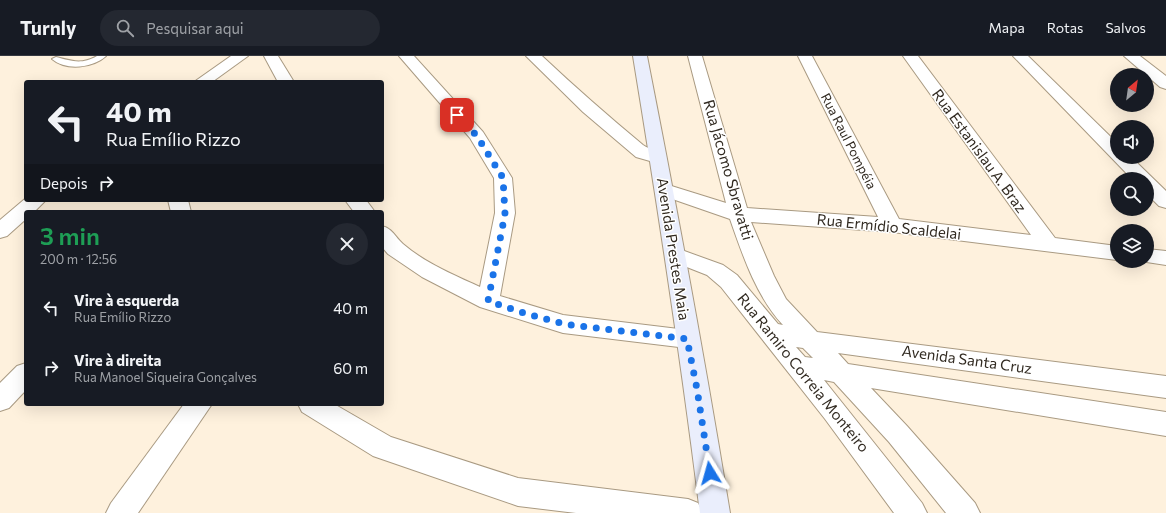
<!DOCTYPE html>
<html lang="pt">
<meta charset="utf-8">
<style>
body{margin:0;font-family:Commissioner,sans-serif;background:#242831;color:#f1f3f6;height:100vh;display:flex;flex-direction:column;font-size:15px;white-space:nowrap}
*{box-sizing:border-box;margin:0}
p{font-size:13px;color:#9ea1a6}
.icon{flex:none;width:22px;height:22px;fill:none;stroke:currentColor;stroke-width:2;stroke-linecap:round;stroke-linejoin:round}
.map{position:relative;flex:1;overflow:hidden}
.sheet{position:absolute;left:24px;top:154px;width:360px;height:196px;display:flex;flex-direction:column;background:#171b24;border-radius:4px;box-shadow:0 4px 16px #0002}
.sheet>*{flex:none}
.guide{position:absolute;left:24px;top:24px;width:360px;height:122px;border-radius:4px;box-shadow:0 4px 16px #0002;background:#171b24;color:#f1f3f6;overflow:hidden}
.needle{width:26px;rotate:29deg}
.buttons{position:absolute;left:1110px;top:12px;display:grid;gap:8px}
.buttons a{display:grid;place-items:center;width:44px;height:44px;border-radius:50%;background:#171b24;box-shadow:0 4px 16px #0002;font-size:20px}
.pin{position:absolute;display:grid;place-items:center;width:34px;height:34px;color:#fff;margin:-17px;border-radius:8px;box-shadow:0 2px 6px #0006}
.me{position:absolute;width:44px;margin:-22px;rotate:352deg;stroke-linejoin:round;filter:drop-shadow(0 0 3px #0008)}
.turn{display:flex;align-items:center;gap:14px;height:84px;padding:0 16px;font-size:18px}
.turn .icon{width:52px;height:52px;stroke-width:2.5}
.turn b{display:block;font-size:28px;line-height:34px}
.then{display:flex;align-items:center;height:38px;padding:0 16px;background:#0003;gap:8px;font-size:15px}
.round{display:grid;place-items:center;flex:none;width:42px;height:42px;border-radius:21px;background:#242831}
.summary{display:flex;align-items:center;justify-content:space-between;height:68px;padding:0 16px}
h1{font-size:24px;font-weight:600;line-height:30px;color:#1e9e55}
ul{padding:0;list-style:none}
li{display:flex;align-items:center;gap:12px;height:60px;padding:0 16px}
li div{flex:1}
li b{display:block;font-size:15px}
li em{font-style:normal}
header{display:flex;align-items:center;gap:24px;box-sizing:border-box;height:56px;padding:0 20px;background:#171b24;border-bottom:1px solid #363941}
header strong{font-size:19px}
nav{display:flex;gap:22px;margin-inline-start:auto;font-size:14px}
.search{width:280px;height:36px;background:#242831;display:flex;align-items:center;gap:10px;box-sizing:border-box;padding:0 14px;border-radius:22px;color:#9ea1a6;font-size:15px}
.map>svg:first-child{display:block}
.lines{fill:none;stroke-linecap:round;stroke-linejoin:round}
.lane-casing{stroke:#a99a82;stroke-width:2}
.street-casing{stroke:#a99a82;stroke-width:2}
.secondary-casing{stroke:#a99a82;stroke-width:2}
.lane{fill:#fff;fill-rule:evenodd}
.street{fill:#fff;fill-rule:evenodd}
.secondary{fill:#eaeefc;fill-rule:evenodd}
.route{stroke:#1a73e8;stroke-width:7;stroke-dasharray:0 12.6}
.labels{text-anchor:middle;stroke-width:3;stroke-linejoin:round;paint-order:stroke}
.far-street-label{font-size:13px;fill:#312a21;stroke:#fff}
.street-label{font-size:15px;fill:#312a21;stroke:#fff}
</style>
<header>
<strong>Turnly</strong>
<div class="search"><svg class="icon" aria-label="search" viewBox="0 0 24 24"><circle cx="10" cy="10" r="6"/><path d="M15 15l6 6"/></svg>Pesquisar aqui</div>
<nav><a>Mapa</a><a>Rotas</a><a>Salvos</a></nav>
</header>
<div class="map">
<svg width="1166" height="457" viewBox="0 0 1166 457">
<rect width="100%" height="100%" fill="#fef1dd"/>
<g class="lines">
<defs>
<path id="lane" d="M97,0H106C93,12 66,15 52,3L56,1C72,5 81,9 97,0Z"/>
<g id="street">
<path d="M231,0H248L212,26H194Z"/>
<path d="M264,0H278L294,26H278Z"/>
<path d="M399,0H414L483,76L512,122L515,157L500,240L563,259L687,274L695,276L699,283L695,290L687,292L563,277L480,251L422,221L388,198L382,191V170C393,173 395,181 403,188C425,207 454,219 480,231L495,157L494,122L470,82Z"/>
<path d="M526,0H542C575,31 608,60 643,89C650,94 661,95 666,102L663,106L657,107L636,101L583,56Z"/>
<path d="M688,0H702L747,152L878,161L798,0H812L899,163L1031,179L903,0H918L1055,182L1117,190V204L892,176L751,166L774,220L786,243L817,276L1166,320V342L838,297L848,308L1166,356V380L871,332L907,370L975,447L980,457H946L889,386L834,326L824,324L922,447L927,457H894L825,363L721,231L707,219L669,204L665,199L669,194L676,192L723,209L737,219L778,268L783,269C756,240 743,200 730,163L658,138L655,134L658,130L665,128L726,147ZM796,291L803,292L813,302L805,301Z"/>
<path d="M1013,0H1028L1117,87V101H1131L1166,135V152L1159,150L1147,138V123H1132Z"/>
<path d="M1124,0H1140L1166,20V33L1160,31Z"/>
<path d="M26,142V144H46L34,156H26V163L7,180L0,182V164Z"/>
<path d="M168,144H188L191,156H171Z"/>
<path d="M345,144H366L375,156H354Z"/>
<path d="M1147,193L1166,195V209L1140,205H1147Z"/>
<path d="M26,307V334L9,352L0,355V327L17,310Z"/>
<path d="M184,348H212L138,457H106L111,447Z"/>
<path d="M298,348H334L391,381L518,422L688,443L698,447L703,457H576L518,450L373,400L302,356Z"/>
</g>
<path id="secondary" d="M633,0H647C677,152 705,304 730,457H700C681,304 658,152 633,0Z"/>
</defs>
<use href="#lane" class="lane-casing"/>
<use href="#street" class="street-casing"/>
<use href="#secondary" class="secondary-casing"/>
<use href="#lane" class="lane"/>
<use href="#street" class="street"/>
<use href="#secondary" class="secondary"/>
</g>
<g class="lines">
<path class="route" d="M457,59L477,80L503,122L505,158L488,245L527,258L564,268L687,283L697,333L710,417"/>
</g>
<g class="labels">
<g class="far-street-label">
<text transform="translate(849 85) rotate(63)" y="5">Rua Raul Pompéia</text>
</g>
<g class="street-label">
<text transform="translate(979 95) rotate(54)" y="5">Rua Estanislau A. Braz</text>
<text transform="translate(728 114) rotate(74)" y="5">Rua Jácomo Sbravatti</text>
<text transform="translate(889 171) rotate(6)" y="5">Rua Ermídio Scaldelai</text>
<text transform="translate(673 193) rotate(81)" y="5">Avenida Prestes Maia</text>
<text transform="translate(967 304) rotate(8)" y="5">Avenida Santa Cruz</text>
<text transform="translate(803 317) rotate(51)" y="5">Rua Ramiro Correia Monteiro</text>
</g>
</g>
</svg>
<div class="buttons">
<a><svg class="needle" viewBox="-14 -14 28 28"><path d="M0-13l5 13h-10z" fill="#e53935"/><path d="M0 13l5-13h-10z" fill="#9ea1a6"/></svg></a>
<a><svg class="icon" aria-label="sound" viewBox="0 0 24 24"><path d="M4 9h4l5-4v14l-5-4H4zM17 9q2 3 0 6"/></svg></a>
<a><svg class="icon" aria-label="search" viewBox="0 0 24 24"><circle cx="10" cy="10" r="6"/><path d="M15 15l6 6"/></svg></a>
<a><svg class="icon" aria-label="layers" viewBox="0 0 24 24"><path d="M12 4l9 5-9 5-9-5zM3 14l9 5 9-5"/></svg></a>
</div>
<div class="pin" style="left:457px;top:59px;background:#d93025"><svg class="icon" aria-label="arrive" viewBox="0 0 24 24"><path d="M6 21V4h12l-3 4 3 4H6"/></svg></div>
<svg class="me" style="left:710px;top:417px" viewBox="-20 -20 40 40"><path d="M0-17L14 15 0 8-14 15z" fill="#1a73e8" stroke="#fff" stroke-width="4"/></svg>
<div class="guide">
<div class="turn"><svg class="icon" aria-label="left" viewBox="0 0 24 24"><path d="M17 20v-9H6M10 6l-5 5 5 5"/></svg><div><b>40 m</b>Rua Emílio Rizzo</div></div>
<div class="then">Depois<svg class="icon" aria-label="right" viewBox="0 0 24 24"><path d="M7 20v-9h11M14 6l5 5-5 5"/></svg></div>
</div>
<section class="sheet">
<div class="summary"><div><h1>3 min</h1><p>200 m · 12:56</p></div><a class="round"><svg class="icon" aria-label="close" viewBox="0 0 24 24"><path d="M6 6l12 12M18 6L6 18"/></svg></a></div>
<ul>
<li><svg class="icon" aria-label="left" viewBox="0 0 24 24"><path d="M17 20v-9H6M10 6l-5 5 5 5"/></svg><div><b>Vire à esquerda</b><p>Rua Emílio Rizzo</p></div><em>40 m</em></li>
<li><svg class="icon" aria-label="right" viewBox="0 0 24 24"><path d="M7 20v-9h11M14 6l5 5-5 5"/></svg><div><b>Vire à direita</b><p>Rua Manoel Siqueira Gonçalves</p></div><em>60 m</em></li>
</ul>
</section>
</div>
